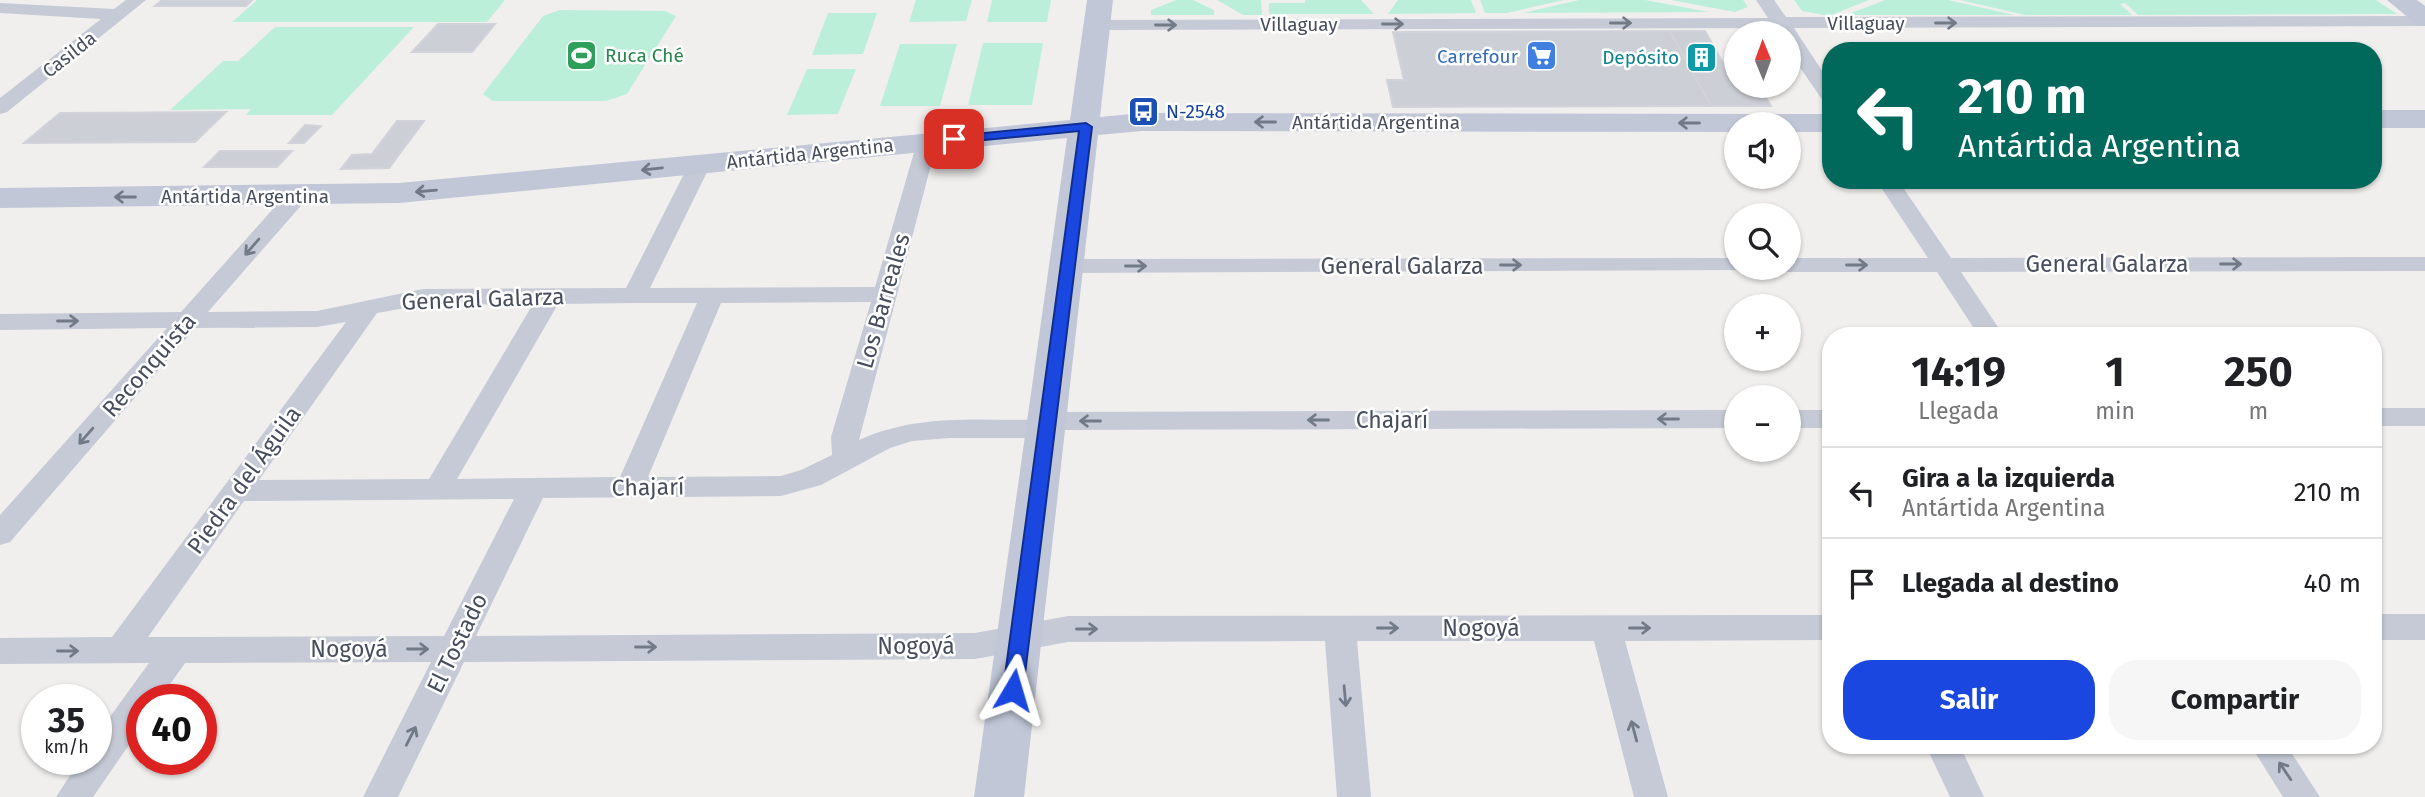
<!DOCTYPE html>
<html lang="es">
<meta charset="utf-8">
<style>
body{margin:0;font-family:"Fira Sans",sans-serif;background:#f6f6f6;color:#202124;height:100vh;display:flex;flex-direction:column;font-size:26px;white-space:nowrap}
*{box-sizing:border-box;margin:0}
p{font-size:23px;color:#757577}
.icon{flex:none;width:38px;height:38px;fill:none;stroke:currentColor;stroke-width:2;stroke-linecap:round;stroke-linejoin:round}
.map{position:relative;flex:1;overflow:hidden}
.side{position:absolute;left:1822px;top:327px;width:560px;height:427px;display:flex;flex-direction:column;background:#fff;border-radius:28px;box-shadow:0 2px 5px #0004}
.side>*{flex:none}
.banner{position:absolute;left:1822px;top:42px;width:560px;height:147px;border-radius:28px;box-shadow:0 2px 5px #0004;background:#00695c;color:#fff;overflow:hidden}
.needle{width:46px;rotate:359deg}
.tools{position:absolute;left:1724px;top:21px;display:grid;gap:14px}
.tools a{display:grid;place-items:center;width:77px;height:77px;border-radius:50%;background:#fff;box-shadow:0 2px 5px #0004;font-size:35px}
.speed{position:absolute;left:21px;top:684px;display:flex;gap:14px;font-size:35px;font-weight:700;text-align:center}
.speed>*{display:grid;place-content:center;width:91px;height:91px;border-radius:50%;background:#fff;box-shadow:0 2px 5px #0004;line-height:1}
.speed small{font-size:18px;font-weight:400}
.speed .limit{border:10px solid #d22;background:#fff;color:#111}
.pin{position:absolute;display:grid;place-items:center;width:60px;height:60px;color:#fff;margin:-30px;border-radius:14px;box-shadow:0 4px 10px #0006}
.me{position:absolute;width:77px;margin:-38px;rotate:7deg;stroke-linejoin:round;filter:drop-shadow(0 0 5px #0008)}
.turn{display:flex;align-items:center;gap:24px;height:147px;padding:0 21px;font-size:32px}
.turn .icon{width:91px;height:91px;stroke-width:2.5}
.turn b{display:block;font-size:49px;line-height:60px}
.eta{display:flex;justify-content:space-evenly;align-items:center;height:119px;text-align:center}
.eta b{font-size:42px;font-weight:700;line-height:49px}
.primary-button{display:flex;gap:14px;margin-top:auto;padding:14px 21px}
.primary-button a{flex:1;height:80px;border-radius:28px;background:#1947e0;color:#fff;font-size:28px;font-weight:700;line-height:80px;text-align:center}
.primary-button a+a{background:#f6f6f6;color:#202124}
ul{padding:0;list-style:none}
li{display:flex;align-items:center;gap:21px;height:91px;padding:0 21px;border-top:2px solid #e0e0e0}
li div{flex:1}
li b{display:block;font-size:26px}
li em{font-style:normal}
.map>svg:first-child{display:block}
.green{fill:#bcefda}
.building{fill:#cdcfd6;stroke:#d2d3da;stroke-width:2}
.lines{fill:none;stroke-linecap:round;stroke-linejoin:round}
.street{fill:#c5cad6;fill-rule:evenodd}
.secondary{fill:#c1c7d7;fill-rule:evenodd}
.oneway{stroke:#727987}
.oneway2{stroke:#717887}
.route{fill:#1947e0;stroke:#102e92;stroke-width:2}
.labels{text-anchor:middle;stroke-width:5;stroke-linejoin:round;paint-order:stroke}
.far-street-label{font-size:19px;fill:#464d5c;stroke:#fff}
.far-leisure-label{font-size:19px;fill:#27864d;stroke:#fff;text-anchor:start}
.far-shop-label{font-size:19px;fill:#366cbe;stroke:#fff;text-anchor:end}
.far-culture-label{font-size:19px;fill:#0d838f;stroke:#fff;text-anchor:end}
.far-transit-label{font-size:19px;fill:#164399;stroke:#fff;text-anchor:start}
.street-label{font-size:23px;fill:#464d5c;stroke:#fff}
</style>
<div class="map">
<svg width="2425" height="797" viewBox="0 0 2425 797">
<rect width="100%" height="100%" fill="#f1efee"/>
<g class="green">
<path d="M257,0H505L487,22H232Z"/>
<path d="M916,0H972L966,21L909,22Z"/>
<path d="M992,0H1051L1047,22H987Z"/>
<path d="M1176,0H1193L1214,10V15H1151V10Z"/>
<path d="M1217,0H1261L1262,15H1243Z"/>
<path d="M1305,0H1361L1374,14H1269V3H1305Z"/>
<path d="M1398,0H1471L1476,13L1388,14Z"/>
<path d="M1480,0H1564L1507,13H1485Z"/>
<path d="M1579,0H1645L1709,12L1523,13Z"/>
<path d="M1671,0H1743L1748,7L1735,12Z"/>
<path d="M1794,0H1869L1829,16L1802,11Z"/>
<path d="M1885,0H1948L2014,15H1846Z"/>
<path d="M1960,0H2376L2397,14L2138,15L2125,3L2120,4L2132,15H2025Z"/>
<path d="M560,10L665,11L676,16L627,94L606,101H493L483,94L543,16Z"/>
<path d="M828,13H877L863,54L812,55Z"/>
<path d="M275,27H414L332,115H246L251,109L170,110L223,61H238Z"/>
<path d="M983,43H1043L1032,105H968Z"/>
<path d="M900,44H957L940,106H880Z"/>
<path d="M807,69H856L838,114L787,115Z"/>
</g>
<g class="building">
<path d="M162,0H252L246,6H155Z"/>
<path d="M438,24H495L472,52H412Z"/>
<path d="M1670,31L1711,106L1393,107L1387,80H1404L1393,32Z"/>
<path d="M1670,31H1705L1736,86H1759L1771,106H1711Z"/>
<path d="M226,112L195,142L24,143L60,113Z"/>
<path d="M397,121H424L389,168L341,169L352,155L372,154Z"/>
<path d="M305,125L321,126L304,143H289Z"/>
<path d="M220,151H292L277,167H204Z"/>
</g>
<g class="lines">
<g class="street">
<path d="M126,0H146L7,112L0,114V98L101,19L0,13V3L114,9Z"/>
<path d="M1756,0H1774L1786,17L2425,16V26L1794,28L1830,83V103L1823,101L1788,50V33H1779L1776,28L1098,30L1089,25L1098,20L1768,18Z"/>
<path d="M927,136L937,142L859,440C915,414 975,420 1035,420L1039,414L1048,412L1736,410V428L1060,430L1057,436L1047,438H950L912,441L890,448L821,485L781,496L543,498L476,636L975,633L1068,616L1830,615V640L1625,641L1668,797H1634L1594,641H1357L1371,797H1337L1325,641L1068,642L975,659L464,662L398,797H363L431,662L185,663L159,700H142V726L93,797H56L80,760H96V736L149,663L0,664V638L112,637L346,322L317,327L195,328L10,542L0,545V515L167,328L0,330V314L181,312L289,191H305L308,196L305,201L208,312L317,311L423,289L626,288L689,164L700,158L711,164L650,288L875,287L917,142ZM871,302L831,437L832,455L801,470L781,476L648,477L721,303ZM635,303H697L620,477L457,479L558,304ZM533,304L429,479L259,480L377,313L423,305ZM514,499L444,636L148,637L244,501Z"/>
<path d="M1876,180H1898L1951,258L2425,257V271L1961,272L2004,336H1979L1937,272H1788L1778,268H1788V258H1928Z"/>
<path d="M1736,258V268H1746L1744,270L1068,273L1060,271L1056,266L1060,261L1068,259Z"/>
<rect x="2373" y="408" width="52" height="18"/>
<rect x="1788" y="410" width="42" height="18"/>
<rect x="2373" y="614" width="52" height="26"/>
<path d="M1926,746H1960L1984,797H1950Z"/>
<path d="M2251,746H2287L2320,797H2283Z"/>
</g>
<g class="secondary">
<path d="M1087,0H1113L1100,117L1142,113L1830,114V132H1788V124H1736V132L1142,131L1098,135L1024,797H974L1067,138L399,203L0,208V188L399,183L1070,120Z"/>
<path d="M2387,0H2417L2425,6V26L2416,24Z"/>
<rect x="2373" y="110" width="52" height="18"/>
</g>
</g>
<defs><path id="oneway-shaft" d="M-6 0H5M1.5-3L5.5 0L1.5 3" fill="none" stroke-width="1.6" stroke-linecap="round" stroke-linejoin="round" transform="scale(1.75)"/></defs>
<g class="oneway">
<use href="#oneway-shaft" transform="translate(1621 23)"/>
<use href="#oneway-shaft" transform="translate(1946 23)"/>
<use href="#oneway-shaft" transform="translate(1393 24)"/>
<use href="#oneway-shaft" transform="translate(1166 25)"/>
<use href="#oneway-shaft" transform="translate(252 247) rotate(131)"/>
<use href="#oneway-shaft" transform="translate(2231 264)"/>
<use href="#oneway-shaft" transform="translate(1511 265)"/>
<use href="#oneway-shaft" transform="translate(1857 265)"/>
<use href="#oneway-shaft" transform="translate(1136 266)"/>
<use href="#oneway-shaft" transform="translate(68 321)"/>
<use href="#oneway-shaft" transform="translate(1668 419) rotate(180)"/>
<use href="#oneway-shaft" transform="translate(1318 420) rotate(180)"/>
<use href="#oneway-shaft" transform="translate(1090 421) rotate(180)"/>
<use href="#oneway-shaft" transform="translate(86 436) rotate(131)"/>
<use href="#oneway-shaft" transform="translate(1388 628)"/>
<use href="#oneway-shaft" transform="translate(1640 628)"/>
<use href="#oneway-shaft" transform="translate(1087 629)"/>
<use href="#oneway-shaft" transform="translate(646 647)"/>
<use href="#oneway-shaft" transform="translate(418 649)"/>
<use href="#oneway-shaft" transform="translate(68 651)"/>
<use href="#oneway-shaft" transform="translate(1345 696) rotate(85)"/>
<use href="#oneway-shaft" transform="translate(1634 731) rotate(-105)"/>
<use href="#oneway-shaft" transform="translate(411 736) rotate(-63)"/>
<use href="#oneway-shaft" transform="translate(2285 771) rotate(-124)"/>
</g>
<g class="oneway2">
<use href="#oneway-shaft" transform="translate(1265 122) rotate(-180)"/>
<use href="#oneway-shaft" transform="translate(1689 123) rotate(-180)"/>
<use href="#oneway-shaft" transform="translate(652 169) rotate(174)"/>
<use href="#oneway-shaft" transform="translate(426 191) rotate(175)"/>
<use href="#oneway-shaft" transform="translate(125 197) rotate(180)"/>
</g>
<path class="route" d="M1086,123L1092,127L1023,690L1020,696H1006L1003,690L1079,131L954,143L947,139L954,136Z"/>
<defs>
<symbol id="stadium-square" viewBox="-11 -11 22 22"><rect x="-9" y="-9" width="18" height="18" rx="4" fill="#2e9e5b" stroke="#fff"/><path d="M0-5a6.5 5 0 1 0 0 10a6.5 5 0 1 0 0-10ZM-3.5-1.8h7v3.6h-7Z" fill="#fff"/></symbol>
<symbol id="supermarket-square" viewBox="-11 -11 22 22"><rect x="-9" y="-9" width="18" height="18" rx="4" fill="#3f7fe0" stroke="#fff"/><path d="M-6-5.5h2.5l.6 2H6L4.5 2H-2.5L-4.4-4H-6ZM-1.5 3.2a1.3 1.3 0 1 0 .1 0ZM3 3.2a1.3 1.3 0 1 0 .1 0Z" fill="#fff"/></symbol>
<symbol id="building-square" viewBox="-11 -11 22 22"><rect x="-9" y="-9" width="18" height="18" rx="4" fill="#0f9aa8" stroke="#fff"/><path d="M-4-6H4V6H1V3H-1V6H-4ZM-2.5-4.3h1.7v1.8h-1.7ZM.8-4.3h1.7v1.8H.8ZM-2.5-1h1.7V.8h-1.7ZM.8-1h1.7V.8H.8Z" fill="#fff"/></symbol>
<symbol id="bus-square" viewBox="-11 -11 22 22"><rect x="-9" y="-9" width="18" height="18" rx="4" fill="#1a4fb4" stroke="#fff"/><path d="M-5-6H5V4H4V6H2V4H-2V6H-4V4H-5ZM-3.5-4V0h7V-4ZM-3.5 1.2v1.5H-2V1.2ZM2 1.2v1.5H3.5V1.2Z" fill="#fff"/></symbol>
</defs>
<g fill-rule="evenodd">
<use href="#stadium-square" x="564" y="38" width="35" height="35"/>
<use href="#supermarket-square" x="1524" y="38" width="35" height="35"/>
<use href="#building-square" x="1684" y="40" width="35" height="35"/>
<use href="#bus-square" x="1126" y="94" width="35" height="35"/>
</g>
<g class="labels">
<g class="far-street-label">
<text x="1866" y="30">Villaguay</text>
<text x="1299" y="31">Villaguay</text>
<text transform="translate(69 54) rotate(-38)" y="7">Casilda</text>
<text x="1376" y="129">Antártida Argentina</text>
<text transform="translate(810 153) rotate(-6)" y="7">Antártida Argentina</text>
<text x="245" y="203">Antártida Argentina</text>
</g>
<g class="far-leisure-label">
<text x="605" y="62">Ruca Ché</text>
</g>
<g class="far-shop-label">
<text x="1518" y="63">Carrefour</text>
</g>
<g class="far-culture-label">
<text x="1679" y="64">Depósito</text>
</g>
<g class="far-transit-label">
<text x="1166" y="118">N-2548</text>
</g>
<g class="street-label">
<text x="2107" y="272">General Galarza</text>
<text x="1402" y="274">General Galarza</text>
<text transform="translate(483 299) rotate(-2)" y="8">General Galarza</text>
<text transform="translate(883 301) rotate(-74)" y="8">Los Barreales</text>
<text transform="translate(149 365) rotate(-49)" y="8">Reconquista</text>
<text x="1392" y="428">Chajarí</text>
<text transform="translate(244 480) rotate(-54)" y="8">Piedra del Águila</text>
<text transform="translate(648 487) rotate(-1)" y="8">Chajarí</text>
<text x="1481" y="636">Nogoyá</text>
<text transform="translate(457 643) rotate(-64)" y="8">El Tostado</text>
<text x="916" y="654">Nogoyá</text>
<text x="349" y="657">Nogoyá</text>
</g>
</g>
</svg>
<div class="tools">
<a><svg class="needle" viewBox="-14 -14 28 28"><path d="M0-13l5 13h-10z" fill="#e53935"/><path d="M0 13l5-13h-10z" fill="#757577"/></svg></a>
<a><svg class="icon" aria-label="sound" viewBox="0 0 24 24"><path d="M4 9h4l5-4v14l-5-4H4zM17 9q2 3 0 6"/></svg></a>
<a><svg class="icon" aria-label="search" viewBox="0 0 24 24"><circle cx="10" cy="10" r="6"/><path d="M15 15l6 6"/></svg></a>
<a>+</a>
<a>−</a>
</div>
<div class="speed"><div>35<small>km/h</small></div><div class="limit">40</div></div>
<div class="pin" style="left:954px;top:139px;background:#d93025"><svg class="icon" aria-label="arrive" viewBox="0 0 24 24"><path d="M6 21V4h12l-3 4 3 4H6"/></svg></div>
<svg class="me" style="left:1013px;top:690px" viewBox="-20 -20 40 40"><path d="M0-17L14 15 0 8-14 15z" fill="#1947e0" stroke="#fff" stroke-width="4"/></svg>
<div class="banner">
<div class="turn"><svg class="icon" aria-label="left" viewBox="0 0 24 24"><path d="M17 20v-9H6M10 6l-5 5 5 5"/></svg><div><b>210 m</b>Antártida Argentina</div></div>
</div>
<section class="side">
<div class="eta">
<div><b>14:19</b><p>Llegada</p></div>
<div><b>1</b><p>min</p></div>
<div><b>250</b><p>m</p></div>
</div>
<ul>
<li><svg class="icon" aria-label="left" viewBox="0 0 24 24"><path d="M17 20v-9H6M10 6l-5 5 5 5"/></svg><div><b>Gira a la izquierda</b><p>Antártida Argentina</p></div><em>210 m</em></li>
<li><svg class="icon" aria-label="arrive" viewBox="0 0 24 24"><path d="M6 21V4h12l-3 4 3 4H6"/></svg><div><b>Llegada al destino</b></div><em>40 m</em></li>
</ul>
<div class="primary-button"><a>Salir</a><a>Compartir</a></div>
</section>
</div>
